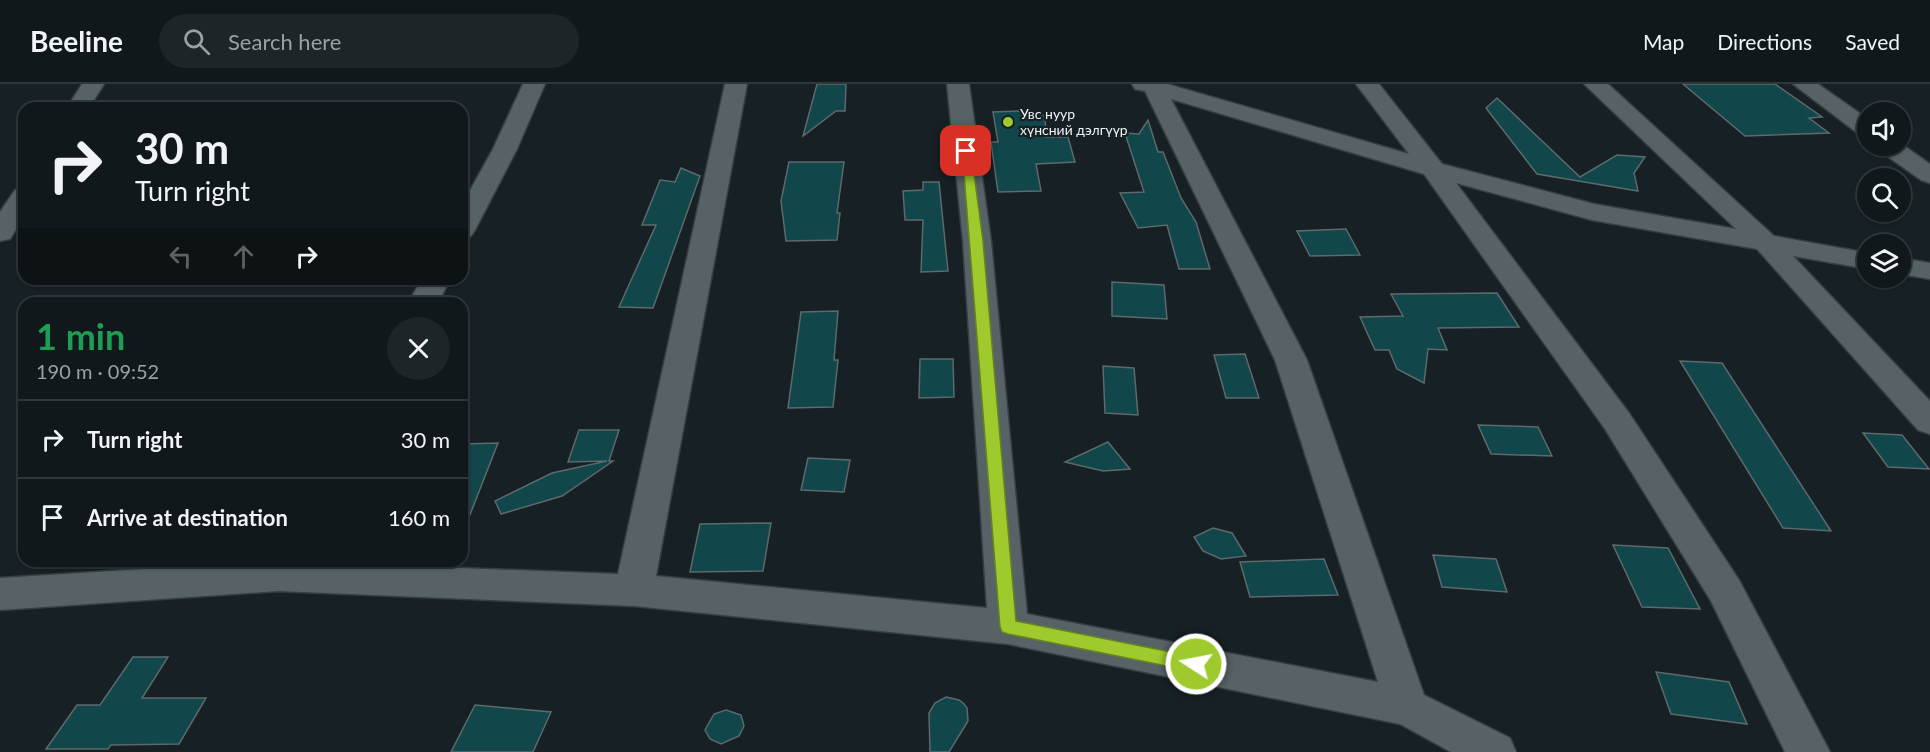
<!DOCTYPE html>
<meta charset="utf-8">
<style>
body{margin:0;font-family:Lato,sans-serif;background:#1e2528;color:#f1f3f6;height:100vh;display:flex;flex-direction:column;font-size:22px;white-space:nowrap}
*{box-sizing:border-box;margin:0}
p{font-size:20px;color:#9ca0a3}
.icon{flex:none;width:33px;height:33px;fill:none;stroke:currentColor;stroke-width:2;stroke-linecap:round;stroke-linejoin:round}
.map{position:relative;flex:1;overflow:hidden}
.side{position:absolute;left:18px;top:213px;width:450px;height:270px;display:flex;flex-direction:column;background:#11181b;border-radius:18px;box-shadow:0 2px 4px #0004,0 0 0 2px #30373a}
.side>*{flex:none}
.banner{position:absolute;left:18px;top:18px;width:450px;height:183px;border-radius:18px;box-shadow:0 2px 4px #0004,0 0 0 2px #30373a;background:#11181b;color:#f1f3f6;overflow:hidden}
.buttons{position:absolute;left:1857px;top:18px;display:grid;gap:12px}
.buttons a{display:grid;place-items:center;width:54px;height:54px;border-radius:50%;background:#11181b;box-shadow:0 2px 4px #0004,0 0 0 2px #30373a;font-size:30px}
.pin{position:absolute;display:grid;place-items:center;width:51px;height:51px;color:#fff;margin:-26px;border-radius:12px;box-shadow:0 3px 9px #0006}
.me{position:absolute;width:66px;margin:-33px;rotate:281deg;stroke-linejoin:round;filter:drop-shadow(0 0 4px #0008)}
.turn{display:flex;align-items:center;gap:21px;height:126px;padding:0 18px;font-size:27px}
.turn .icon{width:78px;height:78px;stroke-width:2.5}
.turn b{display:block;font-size:42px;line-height:51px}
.lanes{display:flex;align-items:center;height:57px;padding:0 18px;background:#0003;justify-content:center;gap:30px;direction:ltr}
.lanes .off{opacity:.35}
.round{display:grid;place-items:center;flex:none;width:63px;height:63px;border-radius:32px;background:#1e2528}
.summary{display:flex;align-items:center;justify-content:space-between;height:102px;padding:0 18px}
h1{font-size:36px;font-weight:700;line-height:45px;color:#1e9e55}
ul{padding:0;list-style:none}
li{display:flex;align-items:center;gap:18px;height:78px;padding:0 18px;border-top:2px solid #30373a}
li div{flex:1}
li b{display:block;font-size:22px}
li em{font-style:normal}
header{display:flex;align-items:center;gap:36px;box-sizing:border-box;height:84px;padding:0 30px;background:#11181b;border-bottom:2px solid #30373a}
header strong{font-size:28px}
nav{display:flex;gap:33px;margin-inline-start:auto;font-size:21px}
.search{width:420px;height:54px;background:#1e2528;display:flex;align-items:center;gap:15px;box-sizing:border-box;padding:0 21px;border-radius:33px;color:#9ca0a3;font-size:22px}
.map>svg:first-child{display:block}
.building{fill:#11464a;stroke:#5d696a;stroke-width:1.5}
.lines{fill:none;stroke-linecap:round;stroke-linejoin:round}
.minor-casing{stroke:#373d40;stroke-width:3}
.minor{fill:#576266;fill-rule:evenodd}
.route{fill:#9eca2e;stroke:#67831e;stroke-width:1.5}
.poi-dot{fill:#9eca2e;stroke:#172024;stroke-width:2}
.labels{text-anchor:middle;stroke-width:4.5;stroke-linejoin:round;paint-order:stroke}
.far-poi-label{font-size:14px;fill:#eef4f6;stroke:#172024;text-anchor:start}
</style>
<header>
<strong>Beeline</strong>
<div class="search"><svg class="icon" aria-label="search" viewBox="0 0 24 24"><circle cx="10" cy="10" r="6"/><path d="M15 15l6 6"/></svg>Search here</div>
<nav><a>Map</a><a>Directions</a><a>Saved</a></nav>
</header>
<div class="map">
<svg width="1930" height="668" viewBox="0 0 1930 668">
<rect width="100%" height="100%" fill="#172024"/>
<g class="building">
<path d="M817,0H846L845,27H836L803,52Z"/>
<path d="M1683,0H1775L1822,33L1809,34L1829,49L1745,52Z"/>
<path d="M1497,14L1580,93L1617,71L1645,73L1634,89L1638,107L1537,90L1486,24Z"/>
<path d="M1021,27L1022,32H1045L1046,53H1068L1075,78L1036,80L1041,107L998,108L991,58H998L993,28Z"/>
<path d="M1148,36L1158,68H1163L1181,114L1196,138L1210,185H1179L1167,141L1138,144L1120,109L1144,108L1125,49L1139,50Z"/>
<path d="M789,78H844L837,129H840L837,156L786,157L781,117Z"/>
<path d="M681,84L700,92L653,224L619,223L656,141H642L660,96L675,98Z"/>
<path d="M923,98H939L948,187L921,188L923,136H905L903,107L923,106Z"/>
<path d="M1346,145L1360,171L1310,172L1297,147Z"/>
<path d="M1112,198L1164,201L1167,235L1112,232Z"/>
<path d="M1497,209L1519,243L1438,244L1447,266L1428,265L1424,299L1397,285L1389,266H1375L1360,233L1403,232L1391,210Z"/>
<path d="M838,227L834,276H838L833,323L788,324L801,228Z"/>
<path d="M1245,270L1259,314H1226L1214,271Z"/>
<path d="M920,275H953L954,313L919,314Z"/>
<path d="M1680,277L1722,279L1831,447L1783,444Z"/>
<path d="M1103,282L1134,284L1138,331L1105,329Z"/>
<path d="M1478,341L1538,343L1552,372L1491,370Z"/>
<path d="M579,346H619L609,377H613L562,412L501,430L495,417L552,389L607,377L568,378Z"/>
<path d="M1863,349L1902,351L1929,385L1888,383Z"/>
<path d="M1108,358L1130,385L1103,387L1065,378Z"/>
<path d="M498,359L464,446H462V360Z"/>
<path d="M808,374L850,376L844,408L801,406Z"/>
<path d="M771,439L763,487L690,488L700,440Z"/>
<path d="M1213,444L1232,449L1246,472L1221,475L1203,467L1194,453Z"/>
<path d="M1613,461L1668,464L1700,525L1642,523Z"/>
<path d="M1433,471L1496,475L1507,508L1442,503Z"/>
<path d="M1324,475L1338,511L1250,513L1240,478Z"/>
<path d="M133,573H168L142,614H206L179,660L111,661L108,665H46L77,621H100Z"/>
<path d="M1656,588L1729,598L1747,640L1671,630Z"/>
<path d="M946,613L959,616L964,620L967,624L968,637L949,668H930L929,629L935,619Z"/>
<path d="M475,621L551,628L533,668H451Z"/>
<path d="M726,626L741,631L744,642L739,652L721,660L710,655L705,646L714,630Z"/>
</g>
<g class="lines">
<defs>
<g id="minor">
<path d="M82,0H104L89,24H67Z"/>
<path d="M523,0H545L517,65L475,146L471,152L462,154V121L493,65Z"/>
<path d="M725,0H747L656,492L987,524L963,157L947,0H969L991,157L1027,530L1378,598L1275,276L1145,7L1135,5L1132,0H1167L1409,70L1356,0H1379L1442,80L1594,120L1736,145L1584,0H1608L1774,152L1868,169V185L1793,172L1930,317V350L1918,346L1757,165L1592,136L1456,99L1629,329L1739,496L1830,668H1785L1711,517L1605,345L1424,90L1171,15L1307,276L1424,611L1510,654L1516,668H1451L1400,640L1008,560L634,522L278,507L0,526V494L273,477L618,490Z"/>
<path d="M1793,0H1818L1868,35V53L1860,51Z"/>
<path d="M1900,59L1930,80V99L1921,96L1880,67L1877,62H1900Z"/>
<path d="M24,103V132L10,155L0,157V128L15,106Z"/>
<path d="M1900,174L1930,179V195L1900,190Z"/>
<path d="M422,195H450L438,219H408Z"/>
</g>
</defs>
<use href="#minor" class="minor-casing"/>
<use href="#minor" class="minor"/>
</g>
<path class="route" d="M962,65L971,67L983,157L1016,537L1196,573L1202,575L1204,580L1202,585L1196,588L1008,550L1002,548L1000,543Z"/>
<circle class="poi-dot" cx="1008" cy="38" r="6"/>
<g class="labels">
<g class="far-poi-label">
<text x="1020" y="35">Увс нуур<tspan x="1020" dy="16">хүнсний дэлгүүр</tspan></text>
</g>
</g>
</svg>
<div class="buttons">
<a><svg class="icon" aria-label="sound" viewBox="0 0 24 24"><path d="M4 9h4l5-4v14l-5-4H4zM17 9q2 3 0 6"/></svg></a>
<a><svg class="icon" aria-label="search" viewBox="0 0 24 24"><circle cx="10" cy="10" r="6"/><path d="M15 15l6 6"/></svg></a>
<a><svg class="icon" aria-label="layers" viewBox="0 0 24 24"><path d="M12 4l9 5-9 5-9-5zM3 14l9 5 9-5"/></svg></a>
</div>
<div class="pin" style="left:966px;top:67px;background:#d93025"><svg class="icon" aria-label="arrive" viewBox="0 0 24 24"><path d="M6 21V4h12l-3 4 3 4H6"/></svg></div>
<svg class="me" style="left:1196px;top:580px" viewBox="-20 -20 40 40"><circle r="17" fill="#9eca2e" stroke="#fff" stroke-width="3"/><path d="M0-11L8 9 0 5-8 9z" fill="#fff"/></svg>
<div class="banner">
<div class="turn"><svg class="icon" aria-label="right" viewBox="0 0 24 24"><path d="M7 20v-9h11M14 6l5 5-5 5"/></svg><div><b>30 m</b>Turn right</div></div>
<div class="lanes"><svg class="icon off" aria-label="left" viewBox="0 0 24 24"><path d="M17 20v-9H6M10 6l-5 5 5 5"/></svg><svg class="icon off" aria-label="ahead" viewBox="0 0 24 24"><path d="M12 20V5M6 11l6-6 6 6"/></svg><svg class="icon" aria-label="right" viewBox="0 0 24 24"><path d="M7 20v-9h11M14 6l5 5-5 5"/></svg></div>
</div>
<section class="side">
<div class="summary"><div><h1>1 min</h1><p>190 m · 09:52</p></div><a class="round"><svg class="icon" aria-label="close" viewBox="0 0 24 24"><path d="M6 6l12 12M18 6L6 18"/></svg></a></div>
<ul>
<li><svg class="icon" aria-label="right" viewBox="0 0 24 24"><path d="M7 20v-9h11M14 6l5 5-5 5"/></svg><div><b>Turn right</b></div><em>30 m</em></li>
<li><svg class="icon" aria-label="arrive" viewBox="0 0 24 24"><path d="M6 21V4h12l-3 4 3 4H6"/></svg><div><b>Arrive at destination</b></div><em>160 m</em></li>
</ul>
</section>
</div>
